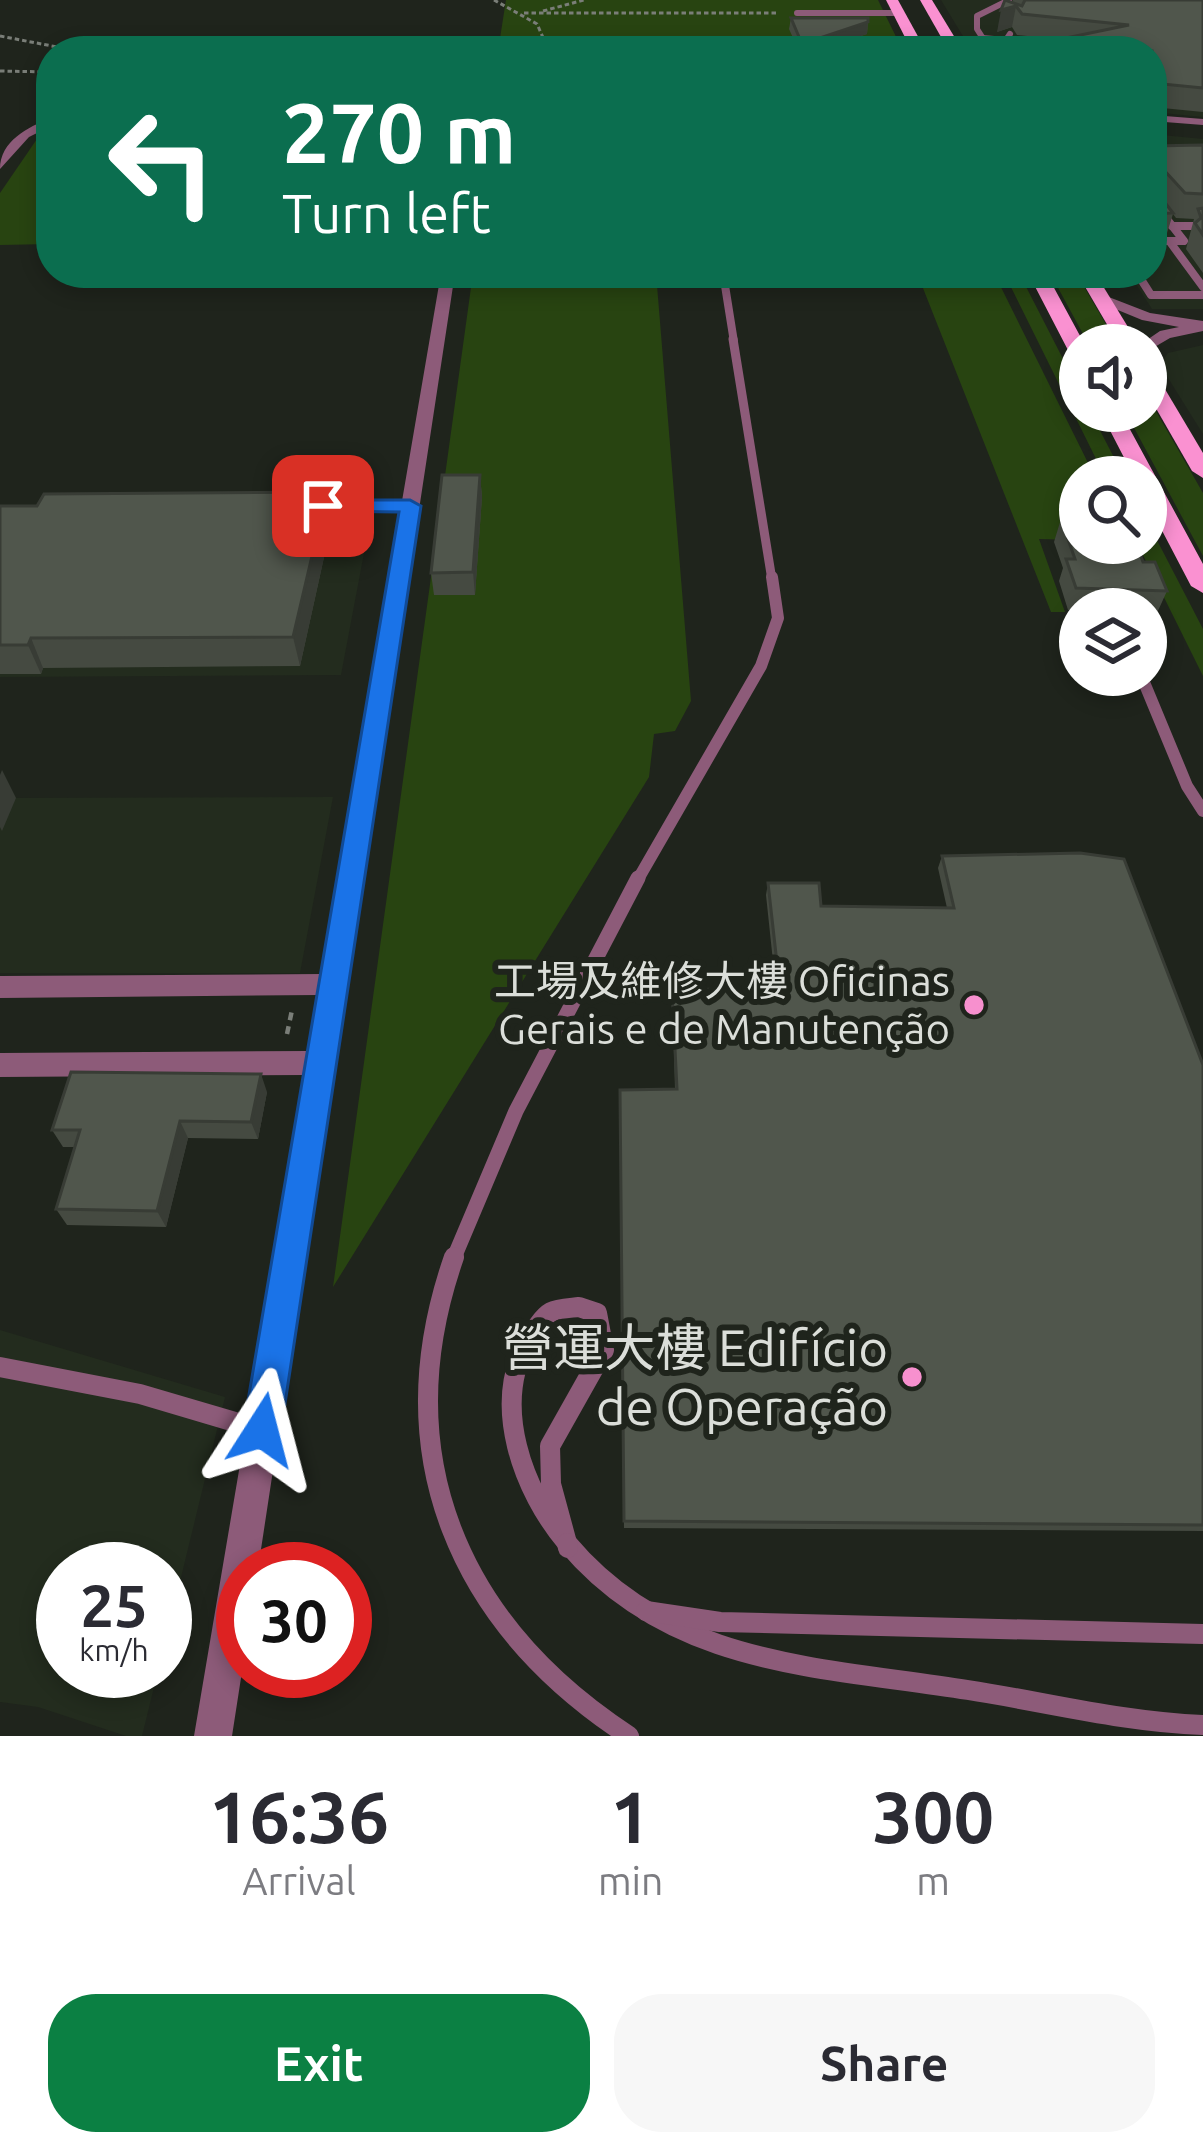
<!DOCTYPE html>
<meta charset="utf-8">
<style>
body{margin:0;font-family:Ubuntu,"Noto Sans SC",sans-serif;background:#f7f7f7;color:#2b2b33;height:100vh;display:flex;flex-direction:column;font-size:45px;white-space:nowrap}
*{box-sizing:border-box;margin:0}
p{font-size:39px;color:#7c7c81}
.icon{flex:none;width:66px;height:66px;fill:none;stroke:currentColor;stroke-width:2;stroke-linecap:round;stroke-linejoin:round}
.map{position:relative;height:1736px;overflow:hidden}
.side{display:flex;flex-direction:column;background:#fff;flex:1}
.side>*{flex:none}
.hud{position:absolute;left:36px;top:36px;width:1131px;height:252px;border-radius:48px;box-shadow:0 6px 18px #0003;background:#0b6e4f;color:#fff;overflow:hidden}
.controls{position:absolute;left:1059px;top:324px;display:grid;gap:24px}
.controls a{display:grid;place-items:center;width:108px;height:108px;border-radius:50%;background:#fff;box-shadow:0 6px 18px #0003;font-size:60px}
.speed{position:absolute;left:36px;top:1542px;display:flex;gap:24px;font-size:60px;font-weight:700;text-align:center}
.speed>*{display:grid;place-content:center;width:156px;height:156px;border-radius:50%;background:#fff;box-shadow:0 6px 18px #0003;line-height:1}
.speed small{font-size:30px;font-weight:400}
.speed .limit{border:18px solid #d22;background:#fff;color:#111}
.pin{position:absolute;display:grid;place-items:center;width:102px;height:102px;color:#fff;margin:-51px;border-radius:24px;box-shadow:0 6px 18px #0006}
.me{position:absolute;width:132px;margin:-66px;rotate:9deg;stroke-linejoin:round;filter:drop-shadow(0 0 9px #0008)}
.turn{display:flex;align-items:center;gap:42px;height:252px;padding:0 48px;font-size:54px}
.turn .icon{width:156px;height:156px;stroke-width:2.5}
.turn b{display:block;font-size:84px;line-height:102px}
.eta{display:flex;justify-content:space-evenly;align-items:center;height:204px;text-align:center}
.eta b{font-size:72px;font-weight:700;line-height:84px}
.action{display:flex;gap:24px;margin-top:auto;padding:24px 48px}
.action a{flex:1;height:138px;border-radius:48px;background:#0b8043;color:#fff;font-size:48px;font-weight:700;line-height:138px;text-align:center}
.action a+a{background:#f7f7f7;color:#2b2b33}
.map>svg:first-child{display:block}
.built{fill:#232c1e}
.green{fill:#284411}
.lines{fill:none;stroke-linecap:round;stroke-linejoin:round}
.path-far1{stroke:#7a7e78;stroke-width:3;stroke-dasharray:4.5 3;stroke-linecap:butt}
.path{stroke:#7a7e78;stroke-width:4.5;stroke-dasharray:8 6;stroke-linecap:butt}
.service-far5{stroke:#8d5b79;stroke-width:6}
.service-far4{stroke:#8d5b79;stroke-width:8}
.service-far3{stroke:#8d5b79;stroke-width:9}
.service-far2{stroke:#8d5b79;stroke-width:12}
.service-far1{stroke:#8d5b79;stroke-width:15}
.service{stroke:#8d5b79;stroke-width:20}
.minor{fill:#8d5b79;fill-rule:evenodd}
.tertiary{fill:#8d5b79;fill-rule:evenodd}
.primary{fill:#fa91d1;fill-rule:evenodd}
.wall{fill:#454a41}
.shaded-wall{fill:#383c35}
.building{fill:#50564c;stroke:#383c35;stroke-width:3}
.route{fill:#1a73e8;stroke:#114b97;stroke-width:3}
.poi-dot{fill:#f790ce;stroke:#1f241c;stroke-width:4.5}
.labels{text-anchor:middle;stroke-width:12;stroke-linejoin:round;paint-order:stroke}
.poi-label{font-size:42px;fill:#dbded9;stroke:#1f241c;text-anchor:end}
.near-poi-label{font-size:51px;fill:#dbded9;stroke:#1f241c;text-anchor:end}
</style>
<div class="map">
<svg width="1203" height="1736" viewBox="0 0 1203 1736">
<rect width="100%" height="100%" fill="#1f241c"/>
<g class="built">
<path d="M941,0H1203V117L1152,112V51H972Z"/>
<path d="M1152,134L1203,139V309H1152L1129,273H1152Z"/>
<path d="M1203,345V434L1160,365L1168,353Z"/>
<path d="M371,516L341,675L0,677V517Z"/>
<path d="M333,797L300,973H0V798Z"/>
<path d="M0,1330L225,1397L165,1643V1569H63V1671H158L142,1736H126L38,1707L0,1702Z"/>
</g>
<g class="green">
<path d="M506,0H878L903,51H498Z"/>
<path d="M51,128V244L0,245V193L37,139Z"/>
<path d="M473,273H656L691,701L675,731L654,734L649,777L333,1287Z"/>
<path d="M917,273H994L1095,477H1080V540L1039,539L1065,612H1051Z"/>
<path d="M1004,273H1019L1080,392V411H1090L1124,477H1105Z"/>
<path d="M1050,273H1076L1118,345H1089Z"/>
<path d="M1146,394L1203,493V556L1125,411H1146Z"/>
<path d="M1146,519L1203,629V676L1137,543H1146Z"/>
</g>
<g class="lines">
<g class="path-far1">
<path d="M494,0L537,24L549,51"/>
<path d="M543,11L584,0"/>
<path d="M524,13H779"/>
<path d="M0,36L78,51"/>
<path d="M0,71L51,72"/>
</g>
<path class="path" d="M287,1034L292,1010"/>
<g class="service-far5">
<path d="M797,13H899"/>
<path d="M982,38L1006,40L1010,34"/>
<path d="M710,51L752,44L795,51"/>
<path d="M991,51L977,29V16L1009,0"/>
</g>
<g class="service-far4">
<path d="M1152,200L1184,241H1152"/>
<path d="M1172,226H1203"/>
<path d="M1170,242L1203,287"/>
<path d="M723,273L734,342"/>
<path d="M1137,273L1151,295H1203"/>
</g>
<path class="service-far3" d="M733,339L772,580"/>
<g class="service-far2">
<path d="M1141,675L1187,786L1203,811"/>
<path d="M637,881L761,666L778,618L772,577"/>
</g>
<path class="service-far1" d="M453,1260L516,1111L638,878"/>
<g class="service">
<path d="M454,1257C385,1455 458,1624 629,1736"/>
<path d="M579,1307L597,1313L604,1350L550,1446L551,1484L567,1543C523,1491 491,1405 528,1341C533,1333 542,1317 551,1312C558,1308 571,1308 579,1307Z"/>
<path d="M0,1367L140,1394L262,1430"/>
<path d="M567,1543C671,1667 819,1666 968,1690C1046,1702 1123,1722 1203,1725"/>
<path d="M567,1543L568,1548"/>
<path d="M646,1611L720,1622L1203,1634"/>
</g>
<g class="minor">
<path d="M51,118V126L29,137L0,169C0,141 28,127 51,118Z"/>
<path d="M441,273H455L258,1569H243V1665L232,1736H194L306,1075L0,1077V1053L309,1051L319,995L0,998V976L323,974L401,511L299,512L290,507L299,502L402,501Z"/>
<path d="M1101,294L1150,313L1203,321V331L1170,338L1146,352V345L1141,344L1160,331L1179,327L1142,320L1096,301L1094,298Z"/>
</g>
<path class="tertiary" d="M1152,115L1203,119V125L1152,121Z"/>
<g class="primary">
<path d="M886,0H898L926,51H912Z"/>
<path d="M920,0H932L963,51H949Z"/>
<path d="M1028,273H1046L1085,345H1080V360L1070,354Z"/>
<path d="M1077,273H1095L1139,345H1119Z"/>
<path d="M1146,368L1156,374L1203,453V478L1192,471L1146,391Z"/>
<path d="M1100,411H1120L1203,564V593L1191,586L1146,500V477H1134Z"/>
</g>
</g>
<g class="wall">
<path d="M1013,0H1203V112L1152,107V51H1021L1022,47L1058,39L1017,35L1012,27L997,32Z"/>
<path d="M791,18L868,22L867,34L814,51H799L789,29Z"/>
<path d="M1203,145V273L1186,249L1194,219L1176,218L1173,214L1167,233H1152V146Z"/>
<path d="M480,475L482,497L475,595H434L431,573Z"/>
<path d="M0,506L332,521L300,666L43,668L41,674H0Z"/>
<path d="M1061,519L1143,562L1167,591L1157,613H1146V609L1068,610L1059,581L1063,568L1054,542Z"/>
<path d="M942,856L1203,1065V1531L624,1528L620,1090L675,1089L672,989L776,990L766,895L768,883L821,906L947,908L938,868Z"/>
<path d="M267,1092L258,1139L188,1138L166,1227L67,1225L56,1209L75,1147H63L52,1130Z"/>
</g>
<g class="shaded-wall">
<path d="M1016,6L1012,27L997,32L1001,10Z"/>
<path d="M868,22L867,34L814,51H802V44Z"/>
<path d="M480,475L482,497L475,595L473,572Z"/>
<path d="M327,492L332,521L300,666L293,637Z"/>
<path d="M31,638L43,668L41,674L28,645Z"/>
<path d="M2,770L16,798L2,831L0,827V775Z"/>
<path d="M261,1074L267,1092L258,1139L251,1122Z"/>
<path d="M180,1121L188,1138L166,1227L157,1211Z"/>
</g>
<g class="building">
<path d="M1005,0L1022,6L1025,0H1203V88L1152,83V51H1034L1022,47L1129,25L1022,14L1016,6L1001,10Z"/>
<path d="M791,18H868V22L802,44Z"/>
<path d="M1203,145V194L1185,193L1152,157V146Z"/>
<path d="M1152,186L1173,213L1152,214Z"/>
<path d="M1203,208V235L1195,223L1201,218L1198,209Z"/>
<path d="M442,475H480L473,572L431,573Z"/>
<path d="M327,492L293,637L31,638L28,645H0V506H37L44,494Z"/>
<path d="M1061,519L1080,520V543H1136L1143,562H1155L1167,591L1076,588L1066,559H1075Z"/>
<path d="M1080,853L1124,859L1203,1065V1525L624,1521L620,1090L677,1089L672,989L780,990L768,883H819L821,906L954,908L942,856Z"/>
<path d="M71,1072L261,1074L251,1122L180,1121L157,1211L56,1209L80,1130H52Z"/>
</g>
<path class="route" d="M323,500H410L421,506L281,1430L276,1443L262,1448L249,1443L243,1430L399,512L316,511V502Z"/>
<g class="poi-dot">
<circle cx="974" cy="1005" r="12"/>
<circle cx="912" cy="1377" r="12"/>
</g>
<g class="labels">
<g class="poi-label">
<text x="950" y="996">工場及維修大樓 Oficinas<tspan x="950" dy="48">Gerais e de Manutenção</tspan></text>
</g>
<g class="near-poi-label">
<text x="888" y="1366">營運大樓 Edifício<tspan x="888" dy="59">de Operação</tspan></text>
</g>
</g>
</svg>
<div class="controls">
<a><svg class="icon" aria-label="sound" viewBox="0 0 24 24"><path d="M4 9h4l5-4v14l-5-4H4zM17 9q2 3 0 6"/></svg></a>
<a><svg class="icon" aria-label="search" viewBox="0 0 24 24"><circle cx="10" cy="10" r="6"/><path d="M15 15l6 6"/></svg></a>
<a><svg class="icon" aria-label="layers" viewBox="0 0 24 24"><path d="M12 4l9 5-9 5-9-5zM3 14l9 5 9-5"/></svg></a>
</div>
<div class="speed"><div>25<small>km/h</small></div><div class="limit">30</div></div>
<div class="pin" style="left:323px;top:506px;background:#d93025"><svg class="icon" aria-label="arrive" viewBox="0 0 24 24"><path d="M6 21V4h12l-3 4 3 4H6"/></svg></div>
<svg class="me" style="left:262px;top:1430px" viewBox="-20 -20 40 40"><path d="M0-17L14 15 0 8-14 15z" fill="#1a73e8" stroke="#fff" stroke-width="4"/></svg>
<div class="hud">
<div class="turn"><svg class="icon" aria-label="left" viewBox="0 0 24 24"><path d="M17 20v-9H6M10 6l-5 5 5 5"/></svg><div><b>270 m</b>Turn left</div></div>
</div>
</div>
<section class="side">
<div class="eta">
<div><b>16:36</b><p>Arrival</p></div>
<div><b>1</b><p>min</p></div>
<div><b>300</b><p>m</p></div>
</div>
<div class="action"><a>Exit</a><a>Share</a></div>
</section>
